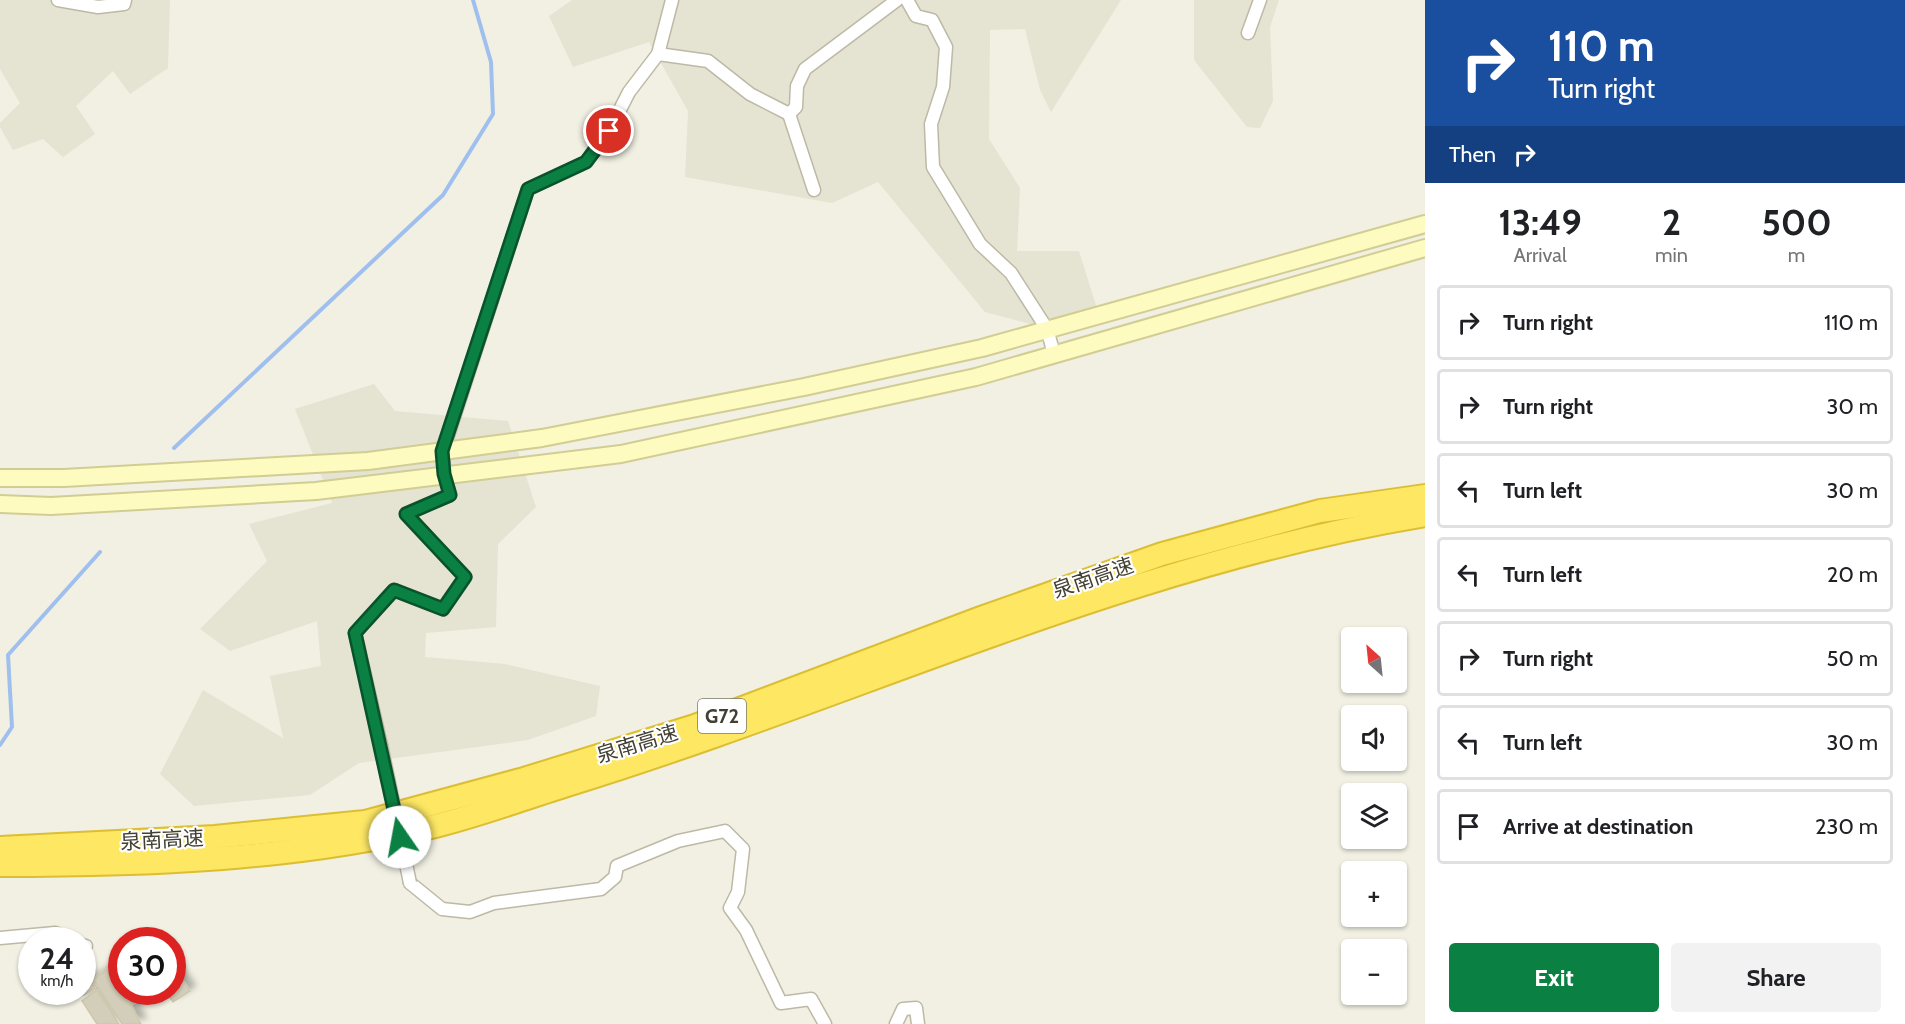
<!DOCTYPE html>
<meta charset="utf-8">
<style>
body{margin:0;font-family:Cabin,"Noto Sans SC",sans-serif;background:#f2f2f2;color:#202124;height:100vh;display:flex;flex-direction:column;font-size:22px;white-space:nowrap}
*{box-sizing:border-box;margin:0}
p{font-size:20px;color:#757577}
.icon{flex:none;width:33px;height:33px;fill:none;stroke:currentColor;stroke-width:2;stroke-linecap:round;stroke-linejoin:round}
.map{position:relative;flex:1;overflow:hidden}
.details{display:flex;flex-direction:column;background:#fff;width:480px}
.details>*{flex:none}
.guide{background:#1a4fa0;color:#fff;overflow:hidden}
.needle{width:39px;rotate:333deg}
.controls{position:absolute;left:1341px;top:627px;display:grid;gap:12px}
.controls a{display:grid;place-items:center;width:66px;height:66px;border-radius:6px;background:#fff;box-shadow:0 2px 4px #0004;font-size:30px}
.speed{position:absolute;left:18px;top:927px;display:flex;gap:12px;font-size:30px;font-weight:700;text-align:center}
.speed>*{display:grid;place-content:center;width:78px;height:78px;border-radius:50%;background:#fff;box-shadow:0 2px 4px #0004;line-height:1}
.speed small{font-size:15px;font-weight:400}
.speed .limit{border:9px solid #d22;background:#fff;color:#111}
.pin{position:absolute;display:grid;place-items:center;width:51px;height:51px;color:#fff;margin:-26px;border:3px solid #fff;border-radius:50%;box-shadow:0 2px 6px #0007}
.me{position:absolute;width:66px;margin:-33px;rotate:348deg;stroke-linejoin:round;filter:drop-shadow(0 0 4px #0008)}
.turn{display:flex;align-items:center;gap:21px;height:126px;padding:0 24px;font-size:27px}
.turn .icon{width:78px;height:78px;stroke-width:2.5}
.turn b{display:block;font-size:42px;line-height:51px}
.then{display:flex;align-items:center;height:57px;padding:0 24px;background:#0003;gap:12px;font-size:22px}
.eta{display:flex;justify-content:space-evenly;align-items:center;height:102px;text-align:center}
.eta b{font-size:36px;font-weight:800;line-height:42px}
.button{display:flex;gap:12px;margin-top:auto;padding:12px 24px}
.button a{flex:1;height:69px;border-radius:6px;background:#0b8043;color:#fff;font-size:24px;font-weight:800;line-height:69px;text-align:center}
.button a+a{background:#f2f2f2;color:#202124}
ul{padding:0;list-style:none}
li{display:flex;align-items:center;gap:18px;height:75px;margin:0 12px 9px;padding:0 12px;border:3px solid #e0e0e0;border-radius:6px}
li div{flex:1}
li b{display:block;font-size:22px}
li em{font-style:normal}
main{display:flex;flex:1;min-height:0}
.map>svg:first-child{display:block}
.residential{fill:#e5e3d1}
.lines{fill:none;stroke-linecap:round;stroke-linejoin:round}
.stream{stroke:#9fbfef;stroke-width:4}
.building{fill:#d3ceb9;stroke:#cec7ac;stroke-width:1.5;filter:url(#shadow)}
.street-casing{stroke:#bdb9a6;stroke-width:15}
.secondary-casing{stroke:#d2cd93;stroke-width:20}
.highway-casing{stroke:#dcbe33;stroke-width:26}
.street{stroke:#fff;stroke-width:12}
.secondary{stroke:#fefbc1;stroke-width:16}
.highway{stroke:#fde763;stroke-width:22}
.street-bridge-casing{stroke:#bdb9a6;stroke-width:15;stroke-linecap:butt}
.street-bridge{stroke:#fff;stroke-width:12}
.route-casing{stroke:#07532c;stroke-width:15}
.route{stroke:#0b8043;stroke-width:10}
.labels{text-anchor:middle;stroke-width:4.5;stroke-linejoin:round;paint-order:stroke}
.shield{fill:#fff;stroke:#7b7970;stroke-width:1.5}
.shield-label{font-size:20px;font-weight:bold;fill:#434033}
.street-label{font-size:21px;fill:#434033;stroke:#fff}
</style>
<main>
<div class="map">
<svg width="1425" height="1024" viewBox="0 0 1425 1024">
<defs>
<filter id="shadow"><feDropShadow dx="5.5" dy="-5.5" stdDeviation="3" flood-color="#0004"/></filter>
</defs>
<rect width="100%" height="100%" fill="#f1f0e3"/>
<g class="residential">
<path d="M0,0H170L168,68L130,94L113,71L76,106L95,134L63,157L43,139L13,150L0,127V123L20,103L0,69Z"/>
<path d="M572,0H1121L1051,112L1040,90L1025,29L990,30L989,139L1020,188L1017,251H1079L1098,312L1053,330L985,312L878,182L832,203L685,177L688,111L649,42L573,67L549,16Z"/>
<path d="M1194,0H1279L1270,27L1273,101L1260,128L1247,127L1194,60Z"/>
<path d="M374,384L395,411L508,421L536,507L498,544L496,627L426,633L425,657L505,664L600,686L596,716L528,740L359,763L310,795L194,806L160,774L203,690L283,738L270,676L321,666L317,621L230,651L200,629L267,561L249,524L332,503L295,409Z"/>
</g>
<g class="lines">
<g class="stream">
<path d="M174,448L443,195L493,114L491,62L473,0"/>
<path d="M0,745L12,727L8,655L100,552"/>
</g>
</g>
<g class="building">
<path d="M122,960V992H152L131,1005L141,1024H122L93,979Z"/>
<path d="M172,964L190,991L173,1002L166,992H172Z"/>
<path d="M88,975L95,988L84,995L82,978Z"/>
<path d="M97,990L119,1024H97L82,1001Z"/>
</g>
<g class="lines">
<defs>
<g id="street">
<path d="M58,0L98,7L124,4L125,0"/>
<path d="M907,0L916,16L932,20L946,47L943,87L931,124L933,167L980,244L1011,273L1047,329L1054,354"/>
<path d="M1248,33L1260,0"/>
<path d="M658,54L708,61L750,94L789,114"/>
<path d="M814,190L789,114L796,107L797,86L805,69L897,0"/>
<path d="M381,745L355,633L394,590L443,609L465,577L406,514L450,495L444,474L443,451L528,189L586,162L609,131L629,92L658,54L672,0"/>
<path d="M410,883L442,909L470,912L494,903L601,889L615,877L617,866L678,841L725,831L743,849L738,892L730,908L746,930L781,1003L811,999L825,1024"/>
<path d="M0,938L55,933L72,940"/>
<path d="M82,945L86,946"/>
<path d="M896,1024L903,1009L916,1008L918,1024"/>
</g>
<g id="secondary">
<path d="M0,478H64L368,461L542,438L804,387L982,348L1425,224"/>
<path d="M0,504L51,506L316,491L621,454L976,377L1425,248"/>
</g>
<g id="highway">
<path d="M0,848L215,837L365,822L524,779L695,726L981,618L1162,554L1320,511L1425,496"/>
<path d="M0,865C146,865 293,860 435,826C480,815 525,798 570,784C855,696 1128,564 1425,515"/>
</g>
</defs>
<use href="#street" class="street-casing"/>
<use href="#secondary" class="secondary-casing"/>
<use href="#highway" class="highway-casing"/>
<use href="#street" class="street"/>
<use href="#secondary" class="secondary"/>
<use href="#highway" class="highway"/>
<defs>
<path id="street-bridge" d="M381,745L410,883"/>
</defs>
<use href="#street-bridge" class="street-bridge-casing"/>
<use href="#street-bridge" class="street-bridge"/>
</g>
<g class="lines">
<defs>
<path id="route" d="M400,837L355,633L394,590L443,609L465,577L406,514L450,495L444,474L442,451L528,189L586,162L609,131"/>
</defs>
<use href="#route" class="route-casing"/>
<use href="#route" class="route"/>
</g>
<g class="labels">
<rect class="shield" x="698" y="699" width="48" height="34" rx="4.5"/>
<g class="shield-label">
<text x="722" y="723">G72</text>
</g>
<g class="street-label">
<text transform="translate(1093 578) rotate(-19)" y="7">泉南高速</text>
<text transform="translate(637 744) rotate(-17)" y="7">泉南高速</text>
<text transform="translate(162 840) rotate(-3)" y="7">泉南高速</text>
</g>
</g>
</svg>
<div class="controls">
<a><svg class="needle" viewBox="-14 -14 28 28"><path d="M0-13l5 13h-10z" fill="#e53935"/><path d="M0 13l5-13h-10z" fill="#757577"/></svg></a>
<a><svg class="icon" aria-label="sound" viewBox="0 0 24 24"><path d="M4 9h4l5-4v14l-5-4H4zM17 9q2 3 0 6"/></svg></a>
<a><svg class="icon" aria-label="layers" viewBox="0 0 24 24"><path d="M12 4l9 5-9 5-9-5zM3 14l9 5 9-5"/></svg></a>
<a>+</a>
<a>−</a>
</div>
<div class="speed"><div>24<small>km/h</small></div><div class="limit">30</div></div>
<div class="pin" style="left:609px;top:131px;background:#d93025"><svg class="icon" aria-label="arrive" viewBox="0 0 24 24"><path d="M6 21V4h12l-3 4 3 4H6"/></svg></div>
<svg class="me" style="left:400px;top:837px" viewBox="-20 -20 40 40"><circle r="19" fill="#fff"/><path d="M0-13L10 11 0 6-10 11z" fill="#0b8043"/></svg>
</div>
<section class="details">
<div class="guide">
<div class="turn"><svg class="icon" aria-label="right" viewBox="0 0 24 24"><path d="M7 20v-9h11M14 6l5 5-5 5"/></svg><div><b>110 m</b>Turn right</div></div>
<div class="then">Then<svg class="icon" aria-label="right" viewBox="0 0 24 24"><path d="M7 20v-9h11M14 6l5 5-5 5"/></svg></div>
</div>
<div class="eta">
<div><b>13:49</b><p>Arrival</p></div>
<div><b>2</b><p>min</p></div>
<div><b>500</b><p>m</p></div>
</div>
<ul>
<li><svg class="icon" aria-label="right" viewBox="0 0 24 24"><path d="M7 20v-9h11M14 6l5 5-5 5"/></svg><div><b>Turn right</b></div><em>110 m</em></li>
<li><svg class="icon" aria-label="right" viewBox="0 0 24 24"><path d="M7 20v-9h11M14 6l5 5-5 5"/></svg><div><b>Turn right</b></div><em>30 m</em></li>
<li><svg class="icon" aria-label="left" viewBox="0 0 24 24"><path d="M17 20v-9H6M10 6l-5 5 5 5"/></svg><div><b>Turn left</b></div><em>30 m</em></li>
<li><svg class="icon" aria-label="left" viewBox="0 0 24 24"><path d="M17 20v-9H6M10 6l-5 5 5 5"/></svg><div><b>Turn left</b></div><em>20 m</em></li>
<li><svg class="icon" aria-label="right" viewBox="0 0 24 24"><path d="M7 20v-9h11M14 6l5 5-5 5"/></svg><div><b>Turn right</b></div><em>50 m</em></li>
<li><svg class="icon" aria-label="left" viewBox="0 0 24 24"><path d="M17 20v-9H6M10 6l-5 5 5 5"/></svg><div><b>Turn left</b></div><em>30 m</em></li>
<li><svg class="icon" aria-label="arrive" viewBox="0 0 24 24"><path d="M6 21V4h12l-3 4 3 4H6"/></svg><div><b>Arrive at destination</b></div><em>230 m</em></li>
</ul>
<div class="button"><a>Exit</a><a>Share</a></div>
</section>
</main>
